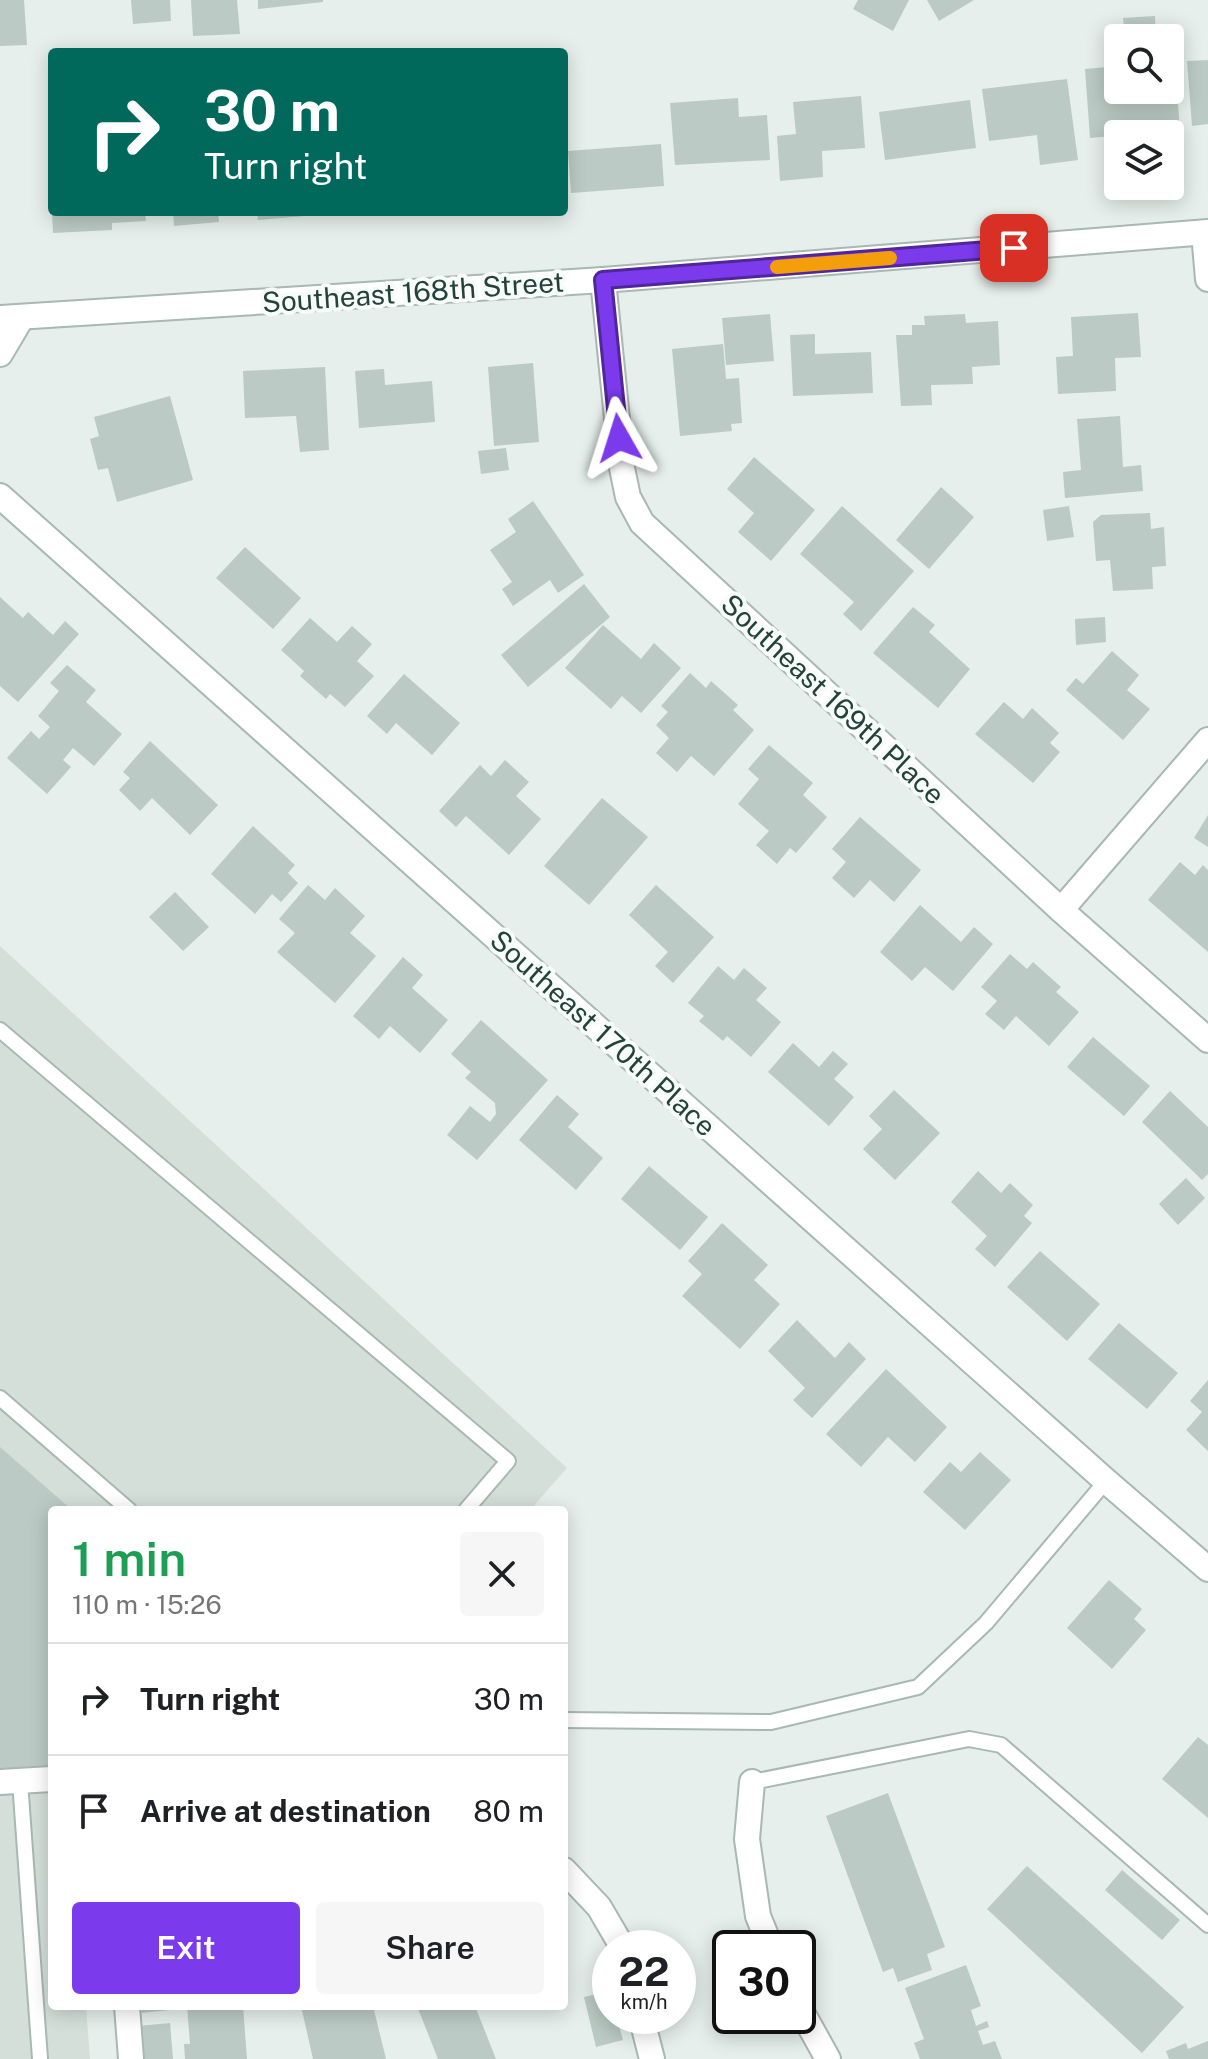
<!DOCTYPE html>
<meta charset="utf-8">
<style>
body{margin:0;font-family:"Public Sans",sans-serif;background:#f6f6f6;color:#202124;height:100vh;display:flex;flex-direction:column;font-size:30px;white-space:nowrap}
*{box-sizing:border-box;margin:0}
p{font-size:26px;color:#757577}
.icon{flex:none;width:44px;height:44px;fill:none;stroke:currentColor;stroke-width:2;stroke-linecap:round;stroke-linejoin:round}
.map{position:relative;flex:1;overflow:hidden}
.details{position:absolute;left:48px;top:1506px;width:520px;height:504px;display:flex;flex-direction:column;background:#fff;border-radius:8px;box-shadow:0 4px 20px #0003}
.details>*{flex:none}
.top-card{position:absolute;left:48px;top:48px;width:520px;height:168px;border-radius:8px;box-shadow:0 4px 20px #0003;background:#00695c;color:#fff;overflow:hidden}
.buttons{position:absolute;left:1104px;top:24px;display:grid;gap:16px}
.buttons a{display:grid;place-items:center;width:80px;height:80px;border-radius:8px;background:#fff;box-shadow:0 4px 20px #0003;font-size:40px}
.speed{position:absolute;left:592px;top:1930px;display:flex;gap:16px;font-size:40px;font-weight:700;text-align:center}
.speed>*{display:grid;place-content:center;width:104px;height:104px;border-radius:50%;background:#fff;box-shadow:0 4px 20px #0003;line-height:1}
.speed small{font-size:20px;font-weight:400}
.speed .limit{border:4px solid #111;border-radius:12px;background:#fff;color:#111}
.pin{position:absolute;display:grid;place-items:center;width:68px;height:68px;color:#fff;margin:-34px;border-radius:16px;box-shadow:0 4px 12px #0006}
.me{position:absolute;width:88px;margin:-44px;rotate:354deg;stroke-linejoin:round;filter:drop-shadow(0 0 6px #0008)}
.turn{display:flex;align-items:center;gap:28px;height:168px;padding:0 24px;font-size:36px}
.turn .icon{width:104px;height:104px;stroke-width:2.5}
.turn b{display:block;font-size:56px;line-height:68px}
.round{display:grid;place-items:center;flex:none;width:84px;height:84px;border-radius:8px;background:#f6f6f6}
.overview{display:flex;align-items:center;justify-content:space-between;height:136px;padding:0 24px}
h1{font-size:48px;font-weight:600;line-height:60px;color:#1e9e55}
.cta{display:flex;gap:16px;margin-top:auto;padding:16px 24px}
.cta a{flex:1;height:92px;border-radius:8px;background:#7c3aed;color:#fff;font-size:32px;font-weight:600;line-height:92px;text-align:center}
.cta a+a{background:#f6f6f6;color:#202124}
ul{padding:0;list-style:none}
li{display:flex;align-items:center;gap:24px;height:112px;padding:0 24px;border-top:2px solid #e0e0e0}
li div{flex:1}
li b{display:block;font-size:30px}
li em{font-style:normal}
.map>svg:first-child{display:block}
.built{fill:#d4dfda}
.building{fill:#bbcac4}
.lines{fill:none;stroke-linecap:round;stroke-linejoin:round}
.service-casing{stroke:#a8b8b2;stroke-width:18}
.minor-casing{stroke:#a8b8b2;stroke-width:28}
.tertiary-casing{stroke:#a8b8b2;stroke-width:28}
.service{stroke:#fff;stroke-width:14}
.minor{stroke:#fff;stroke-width:24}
.tertiary{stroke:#fff;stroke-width:24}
.route-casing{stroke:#51269a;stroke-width:20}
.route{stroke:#7c3aed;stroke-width:14}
.slow{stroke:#f59e0b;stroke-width:14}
.labels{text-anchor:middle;stroke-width:8;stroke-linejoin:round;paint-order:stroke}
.street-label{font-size:28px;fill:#24423a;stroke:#f7fbf9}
</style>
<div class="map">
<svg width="1208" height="2059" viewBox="0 0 1208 2059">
<rect width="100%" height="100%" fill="#e6efeb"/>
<path class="built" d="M0,946L567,1468L530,1510H52V2006H86L90,2059H0Z"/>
<g class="building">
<path d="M0,0H24L27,45L0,46Z"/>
<path d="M131,0H170L171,21L133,24Z"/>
<path d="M191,0H237L240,34L193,36Z"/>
<path d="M258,0H323V2L258,9Z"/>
<path d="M858,0H909L893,31L853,9Z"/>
<path d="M927,0H974L939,21Z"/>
<path d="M1155,16L1156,38H1125L1123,18Z"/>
<path d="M1208,60V124L1192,126L1187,61Z"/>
<path d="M1175,62L1180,130L1090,138L1085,69L1118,66V90H1170V63Z"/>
<path d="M1067,79L1078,160L1040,165L1037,135L989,141L982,89Z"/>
<path d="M861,96L865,148L822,151L823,177L780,181L777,136L796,134L793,102Z"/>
<path d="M738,98L739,117L767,115L770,160L675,165L670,103Z"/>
<path d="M970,100L976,148L885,160L879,112Z"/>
<path d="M661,144L664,186L571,193L568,151Z"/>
<path d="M52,212H145L146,221L112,223V230L53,233Z"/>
<path d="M173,212H218L219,222L174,226Z"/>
<path d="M257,212H328V214L258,220Z"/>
<path d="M1138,313L1141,357L1115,358L1116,391L1058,394L1056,357L1073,356L1071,317Z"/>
<path d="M770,314L774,361L726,365L722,318Z"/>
<path d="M965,314L966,323L998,321L1000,365L972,367L973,384L931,385L932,405L901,406L896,335H912V325H925L924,316Z"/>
<path d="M815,334V354L871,352L873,393L793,396L790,335Z"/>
<path d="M723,344L726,379L739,378L742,423L731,424L732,431L680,436L672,349Z"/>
<path d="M533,363L539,442L494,446L488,367Z"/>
<path d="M325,367L329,450L300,452L296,416L245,418L243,371Z"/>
<path d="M384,369L385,385L432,381L435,422L359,428L355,371Z"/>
<path d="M170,396L193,480L117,502L108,468L98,470L90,439L99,436L94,417Z"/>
<path d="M1120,416L1123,467L1141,465L1143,491L1065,498L1063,472L1081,470L1077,419Z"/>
<path d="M506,448L509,470L481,474L478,451Z"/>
<path d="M754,457L815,510L771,561L738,532L754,513L727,489Z"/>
<path d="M941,487L974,517L929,569L896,540Z"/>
<path d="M533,501L584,575L558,593L550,580L513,606L502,589L512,582L490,550L516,532L508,519Z"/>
<path d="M842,506L914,571L861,631L843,614L854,602L800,554Z"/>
<path d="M1069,506L1074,537L1047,541L1043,510Z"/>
<path d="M1150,513L1151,529L1164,527L1166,566L1152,567L1153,589L1113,591L1110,560L1096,561L1093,522L1101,515Z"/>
<path d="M245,547L301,598L273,629L216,578Z"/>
<path d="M584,584L610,617L528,687L501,655Z"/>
<path d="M0,597L23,618L28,612L53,635L65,621L79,634L18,702L0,686Z"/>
<path d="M913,607L935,625L929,632L970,669L938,708L873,653Z"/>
<path d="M1105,617L1106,642L1076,645L1075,619Z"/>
<path d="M310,618L337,642L352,626L372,644L357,661L374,676L345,707L330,694L326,699L300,676L304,671L281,650Z"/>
<path d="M603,625L641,659L654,643L681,668L641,713L622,696L611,709L565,668Z"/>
<path d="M1112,651L1139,675L1127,690L1150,709L1123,740L1066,690L1076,678L1083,684Z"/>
<path d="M67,665L96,690L86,702L122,734L94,766L73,748L63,760L71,767L47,794L7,758L31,731L39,739L50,727L38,716L59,691L50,683Z"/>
<path d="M690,673L706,688L711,681L738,705L733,710L754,730L714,776L691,756L677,772L656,753L669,738L656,725L668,712L661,706Z"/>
<path d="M404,674L460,723L432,755L396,723L387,734L367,716Z"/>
<path d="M1004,702L1023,719L1032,708L1059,733L1050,743L1060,752L1033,783L975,734Z"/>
<path d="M150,741L218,805L190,835L152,798L140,811L119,790L130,778L123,772Z"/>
<path d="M769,745L813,783L803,795L827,817L796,853L790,848L777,864L756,845L769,831L738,804L759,779L748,769Z"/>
<path d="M505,760L529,782L516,796L541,819L509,855L466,816L456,827L439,811L480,765L491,776Z"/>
<path d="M602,798L648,837L589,905L544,866Z"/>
<path d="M1208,815V847L1194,838Z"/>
<path d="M860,817L921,870L894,902L870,880L854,898L832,878L846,862L832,849Z"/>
<path d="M253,826L295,865L288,873L298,883L281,902L272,894L255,914L211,874Z"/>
<path d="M1180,862L1195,875L1203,865L1208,870V952L1148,900Z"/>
<path d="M308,885L325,900L335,888L365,916L350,933L376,956L335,1003L277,952L295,933L279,919Z"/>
<path d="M656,885L714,937L673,983L655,966L668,952L629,915Z"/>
<path d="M175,892L209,927L183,951L149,917Z"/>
<path d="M920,905L961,942L974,927L993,944L953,991L925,967L912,981L880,952Z"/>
<path d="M1010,954L1027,969L1033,962L1061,987L1056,992L1079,1012L1049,1046L1016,1016L1004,1030L985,1014L997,1001L981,987Z"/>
<path d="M403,957L423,975L412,988L448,1020L420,1053L390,1026L379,1039L353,1016Z"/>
<path d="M718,966L734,980L744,968L767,988L756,1000L781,1022L751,1057L727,1036L723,1041L699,1021L704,1016L688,1003Z"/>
<path d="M481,1020L548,1080L477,1160L447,1135L470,1106L490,1122L496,1114L495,1103L465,1078L471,1072L451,1054Z"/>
<path d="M1093,1037L1150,1086L1124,1116L1067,1067Z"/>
<path d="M793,1043L819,1067L833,1051L848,1064L834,1079L854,1097L829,1126L768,1072Z"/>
<path d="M894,1090L940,1133L895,1180L863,1149L882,1129L869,1116Z"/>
<path d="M1170,1091L1208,1127V1174L1202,1180L1142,1122Z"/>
<path d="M557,1095L579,1114L568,1127L603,1158L576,1190L519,1140Z"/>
<path d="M649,1166L708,1217L680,1250L621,1199Z"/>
<path d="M978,1171L1001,1193L1010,1183L1033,1205L1024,1216L1032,1223L995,1267L975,1249L987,1236L951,1202Z"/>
<path d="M1186,1178L1205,1198L1178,1225L1159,1204Z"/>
<path d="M722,1223L768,1265L754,1280L780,1304L740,1349L682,1296L702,1274L688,1261Z"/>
<path d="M1040,1251L1100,1304L1067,1341L1007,1287Z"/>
<path d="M797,1320L835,1358L849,1342L866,1359L812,1418L793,1400L805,1388L768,1351Z"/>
<path d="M1119,1323L1178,1373L1147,1409L1088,1359Z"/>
<path d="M886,1369L947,1427L915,1462L888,1437L861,1467L826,1434Z"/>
<path d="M1208,1380V1451L1186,1430L1202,1412L1190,1401Z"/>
<path d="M0,1447L72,1510H52V1771L0,1774Z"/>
<path d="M980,1452L1011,1480L965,1530L923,1492L950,1462L961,1472Z"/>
<path d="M1109,1580L1142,1609L1134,1619L1146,1630L1112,1669L1067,1628Z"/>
<path d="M1198,1737L1208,1745V1818L1162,1779Z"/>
<path d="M888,1793L945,1947L927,1954L932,1970L898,1982L893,1968L883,1972L826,1816Z"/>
<path d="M1027,1866L1184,2007L1142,2053L987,1909Z"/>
<path d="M1122,1870L1180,1920L1162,1940L1105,1890Z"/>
<path d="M966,1965L981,2006L971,2010L976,2026L987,2021L989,2027L978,2031L983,2045L995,2041L1002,2059H920L914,2043L924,2039L905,1988Z"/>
<path d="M610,1991V2016H616L623,2040L596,2047L584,1997Z"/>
<path d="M141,2006H169L170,2010L142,2013Z"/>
<path d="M187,2006H243L247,2059H185L184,2044H190Z"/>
<path d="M301,2006H373L386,2059H313Z"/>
<path d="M417,2006H475L496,2059H438Z"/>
<path d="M170,2023L173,2059H142L139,2026Z"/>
<path d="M1208,2041V2059H1169L1166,2051L1186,2043L1188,2049Z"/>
</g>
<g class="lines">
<defs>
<g id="service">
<path d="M0,1030L508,1461L466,1510"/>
<path d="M0,1398L129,1510"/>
<path d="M564,1720L771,1722L918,1687L986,1623L1106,1481"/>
<path d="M20,1781L40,2059"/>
<path d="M752,1782L969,1739L1001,1745L1208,1925"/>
</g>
<g id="minor">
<path d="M1204,233L1208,279"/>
<path d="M603,280L622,468L628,497L642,523L1061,910L1208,1040"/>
<path d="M0,354L22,317"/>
<path d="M0,496L1106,1481L1208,1569"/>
<path d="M1061,910L1208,740"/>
<path d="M0,1782L52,1779"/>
<path d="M752,1782L747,1839L758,1916L771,1948"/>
<path d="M564,1870L599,1907L623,1948"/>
<path d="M798,2005L828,2059"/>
<path d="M127,2006L131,2059"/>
<path d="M641,2016L652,2059"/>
</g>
<path id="tertiary" d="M0,318L603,280L1208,232"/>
</defs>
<use href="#service" class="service-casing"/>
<use href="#minor" class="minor-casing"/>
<use href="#tertiary" class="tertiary-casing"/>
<use href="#service" class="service"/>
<use href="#minor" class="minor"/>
<use href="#tertiary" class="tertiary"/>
</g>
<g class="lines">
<defs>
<path id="route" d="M619,438L603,280L1014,248"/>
</defs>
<use href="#route" class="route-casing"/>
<use href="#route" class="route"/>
<path class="slow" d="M777,267L890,258"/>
</g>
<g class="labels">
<g class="street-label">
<text transform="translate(413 292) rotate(-4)" y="10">Southeast 168th Street</text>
<text transform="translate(833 699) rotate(43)" y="10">Southeast 169th Place</text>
<text transform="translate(603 1033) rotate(42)" y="10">Southeast 170th Place</text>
</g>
</g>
</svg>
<div class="buttons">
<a><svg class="icon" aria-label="search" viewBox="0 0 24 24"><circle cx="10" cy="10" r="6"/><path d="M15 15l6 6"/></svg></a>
<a><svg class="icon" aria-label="layers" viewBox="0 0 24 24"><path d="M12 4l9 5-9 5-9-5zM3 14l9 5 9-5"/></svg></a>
</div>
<div class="speed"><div>22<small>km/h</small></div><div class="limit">30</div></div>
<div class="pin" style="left:1014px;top:248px;background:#d93025"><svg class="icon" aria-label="arrive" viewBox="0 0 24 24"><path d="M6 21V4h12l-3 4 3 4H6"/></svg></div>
<svg class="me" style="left:619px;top:438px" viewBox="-20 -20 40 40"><path d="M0-17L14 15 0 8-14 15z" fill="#7c3aed" stroke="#fff" stroke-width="4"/></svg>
<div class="top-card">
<div class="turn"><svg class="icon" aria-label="right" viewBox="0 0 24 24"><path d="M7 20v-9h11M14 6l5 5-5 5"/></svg><div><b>30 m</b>Turn right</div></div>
</div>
<section class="details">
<div class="overview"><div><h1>1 min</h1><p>110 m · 15:26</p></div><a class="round"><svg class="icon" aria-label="close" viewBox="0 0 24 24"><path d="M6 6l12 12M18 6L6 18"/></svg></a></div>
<ul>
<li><svg class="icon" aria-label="right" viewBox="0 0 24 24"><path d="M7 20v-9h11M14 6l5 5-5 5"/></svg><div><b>Turn right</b></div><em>30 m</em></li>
<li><svg class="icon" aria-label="arrive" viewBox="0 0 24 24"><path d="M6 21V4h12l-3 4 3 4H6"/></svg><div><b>Arrive at destination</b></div><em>80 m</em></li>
</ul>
<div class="cta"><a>Exit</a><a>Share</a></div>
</section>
</div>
